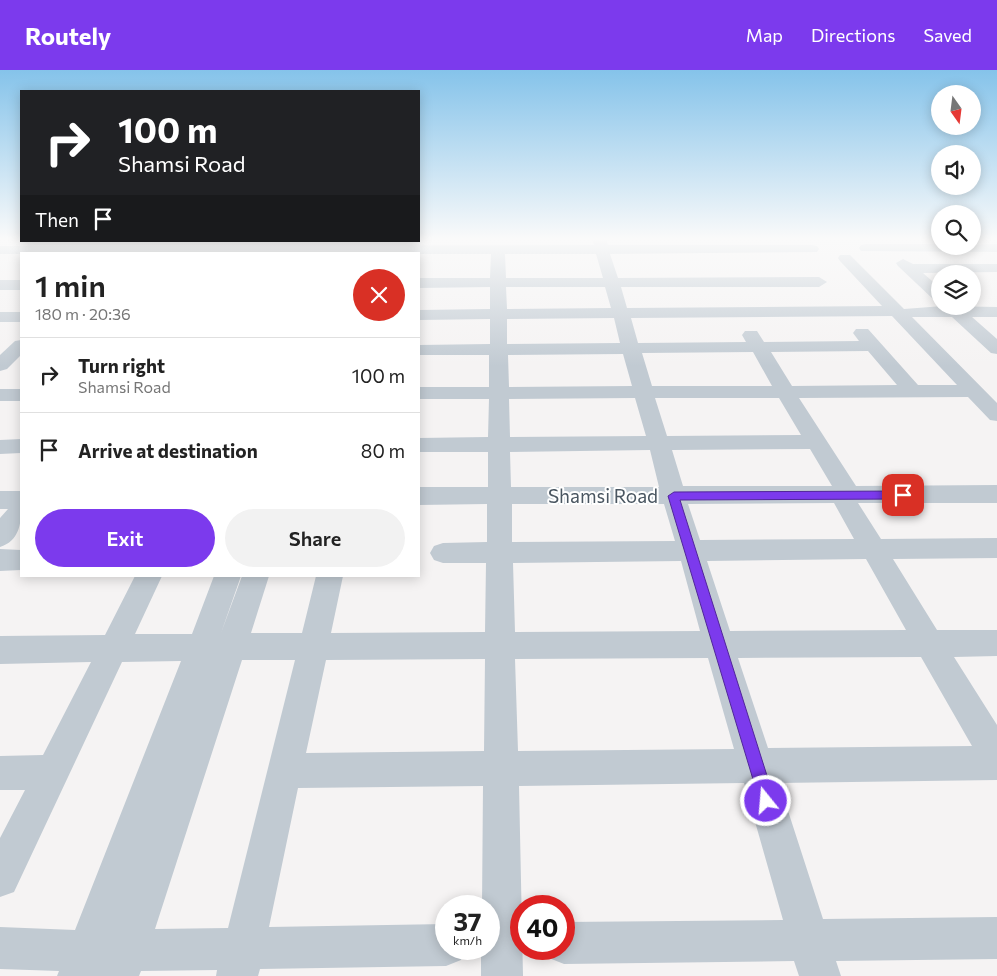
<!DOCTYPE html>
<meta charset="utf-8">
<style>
body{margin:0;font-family:Commissioner,sans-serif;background:#f2f2f2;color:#222;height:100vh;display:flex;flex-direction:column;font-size:19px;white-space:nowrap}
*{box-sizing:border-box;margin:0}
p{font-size:16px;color:#767676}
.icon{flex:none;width:28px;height:28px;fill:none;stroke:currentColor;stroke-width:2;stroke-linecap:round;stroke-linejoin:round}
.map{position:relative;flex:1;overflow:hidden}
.drawer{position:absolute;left:20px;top:182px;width:400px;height:325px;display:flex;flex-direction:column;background:#fff;border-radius:0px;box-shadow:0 2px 12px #0003}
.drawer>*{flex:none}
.guide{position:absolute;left:20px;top:20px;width:400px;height:152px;border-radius:0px;box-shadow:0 2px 12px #0003;background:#202124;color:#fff;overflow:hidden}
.needle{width:32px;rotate:166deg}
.controls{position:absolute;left:931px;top:15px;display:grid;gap:10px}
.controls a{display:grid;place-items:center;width:50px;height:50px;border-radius:50%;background:#fff;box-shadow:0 2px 12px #0003;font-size:25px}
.speed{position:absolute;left:435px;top:825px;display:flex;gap:10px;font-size:25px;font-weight:700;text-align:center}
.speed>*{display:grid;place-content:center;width:65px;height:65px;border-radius:50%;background:#fff;box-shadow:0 2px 12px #0003;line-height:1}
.speed small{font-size:12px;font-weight:400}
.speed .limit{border:8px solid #d22;background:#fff;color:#111}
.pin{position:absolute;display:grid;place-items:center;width:42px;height:42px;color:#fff;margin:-21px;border-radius:10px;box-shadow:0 2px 8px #0006}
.me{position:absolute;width:55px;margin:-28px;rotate:343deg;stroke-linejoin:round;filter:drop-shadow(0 0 4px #0008)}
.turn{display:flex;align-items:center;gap:18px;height:105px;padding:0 15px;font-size:22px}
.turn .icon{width:65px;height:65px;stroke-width:2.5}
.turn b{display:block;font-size:35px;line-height:42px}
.then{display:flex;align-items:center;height:48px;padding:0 15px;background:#0003;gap:10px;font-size:19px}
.round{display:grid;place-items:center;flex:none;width:52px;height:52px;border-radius:26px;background:#f2f2f2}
.head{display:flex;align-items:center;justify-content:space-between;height:85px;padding:0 15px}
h1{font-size:30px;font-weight:600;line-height:38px}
.action{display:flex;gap:10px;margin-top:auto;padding:10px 15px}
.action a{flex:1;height:58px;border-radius:30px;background:#7c3aed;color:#fff;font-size:20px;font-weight:600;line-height:58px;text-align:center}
.action a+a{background:#f2f2f2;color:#222}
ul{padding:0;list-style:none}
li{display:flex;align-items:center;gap:15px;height:75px;padding:0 15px;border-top:1px solid #e0e0e0}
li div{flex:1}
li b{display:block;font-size:19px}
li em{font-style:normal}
header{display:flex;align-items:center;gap:30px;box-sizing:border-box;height:70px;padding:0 25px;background:#7c3aed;color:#fff}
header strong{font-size:24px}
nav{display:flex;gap:28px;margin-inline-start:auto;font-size:18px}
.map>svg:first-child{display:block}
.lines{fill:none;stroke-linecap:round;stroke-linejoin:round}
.minor{fill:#c1cad2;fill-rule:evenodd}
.route{fill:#7c3aed;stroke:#51269a}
.labels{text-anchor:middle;stroke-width:4;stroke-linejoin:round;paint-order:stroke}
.street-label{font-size:19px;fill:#4a5661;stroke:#fff}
</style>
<header>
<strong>Routely</strong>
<nav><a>Map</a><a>Directions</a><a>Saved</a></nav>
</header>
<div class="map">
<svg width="997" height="906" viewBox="0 0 997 906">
<rect width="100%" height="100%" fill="#f5f3f3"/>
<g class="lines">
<g class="minor">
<path d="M592,169H606L608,175H812L817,176L819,179L817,182L610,184L618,208L819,207L827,212L819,217H621L627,238L882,236L840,191L838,188L840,185H850L904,239L943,236L997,237V247H972L997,269V284L991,283L952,247H912L997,333V351L990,350L968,327L799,328L856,416L997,415V433H858L881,469L997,468V488L893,489L937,560H997V586L954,587L997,655V710L779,713L823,849L997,847V889L836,891L841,906H799L794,891L564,894L549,888L546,879H564V852L783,850L744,713L519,716L523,906H481V879H489V836H482L483,716L298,718L269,857L446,854V879H465L461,890L446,896L260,899L258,906H216L217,900L141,901L139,906H57L59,901L0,899V857L75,860L181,591L122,592L14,822L0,827V768L25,720H0V686L43,685L91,592L0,594V566L105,565L135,506H162L135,564H192L214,506H241L221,563L242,506H269L251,563H302L316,506H343L331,563L485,562L486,493H443L434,490L430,483L434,476L443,473L487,472V434L419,435V417H488V382H419V368L488,367L489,329H419V317H489V285H419V275L490,274V249L419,250V240L490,239V217L419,218V208H490L491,184H0V176L594,175ZM505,184H596L603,208H506ZM506,217H605L611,238L507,239ZM892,246L957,315H918L868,259H856L853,263L859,271L764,272L757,261H745L742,265L746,272L638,273L631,248ZM614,248L620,273L507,274V249ZM868,281L897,315L792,316L771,282ZM753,282L772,316H652L642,283ZM623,284L632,316L509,317L508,285ZM635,328L646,366L510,367L509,329ZM655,328H779L801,365L667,366ZM810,379L832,416H683L672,380ZM650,380L659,417H511L510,382ZM834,433L854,469L700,470L688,434ZM512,434H664L675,471L512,472ZM866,489L906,560L730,561L707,491ZM681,491L700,561L515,562L513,493ZM921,587L972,676L768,678L738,588ZM708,588L734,679L518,681L515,589ZM485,589L484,681L306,683L326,590ZM242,590H295L228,858L155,859Z"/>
<path d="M866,174H940V176L997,174V182L861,181L859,178L861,175Z"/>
<path d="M903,189L913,194H997V202L923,203L940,218V232L934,230L898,196L896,193Z"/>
<rect x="0" y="210" width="21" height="10"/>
<rect x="0" y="242" width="21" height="10"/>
<path d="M21,270V285L7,299L0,301V285L15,271Z"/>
<rect x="0" y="319" width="21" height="12"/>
<path d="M21,369V383L0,384V370Z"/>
<path d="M0,421H21C21,443 25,469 0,477V448L8,439H0Z"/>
<path d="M0,479L21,480V500L0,501Z"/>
</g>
</g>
<linearGradient id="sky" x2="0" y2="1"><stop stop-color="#85c3ea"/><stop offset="0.57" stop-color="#fafafa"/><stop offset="1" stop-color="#fafafa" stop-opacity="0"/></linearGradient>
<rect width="997" height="296" fill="url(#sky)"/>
<path class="route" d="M903,421L908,425L903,429L680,430L775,731L772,736L766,739L761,736L668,426L674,422Z"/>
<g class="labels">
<g class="street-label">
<text x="603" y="433">Shamsi Road</text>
</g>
</g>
</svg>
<div class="controls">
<a><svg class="needle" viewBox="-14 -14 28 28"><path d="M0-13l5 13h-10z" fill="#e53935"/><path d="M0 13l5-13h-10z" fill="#767676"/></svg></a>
<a><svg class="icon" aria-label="sound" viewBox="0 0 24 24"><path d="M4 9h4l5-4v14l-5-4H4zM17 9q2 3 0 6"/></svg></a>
<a><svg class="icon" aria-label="search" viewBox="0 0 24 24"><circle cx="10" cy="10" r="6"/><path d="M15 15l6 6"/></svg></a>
<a><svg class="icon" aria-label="layers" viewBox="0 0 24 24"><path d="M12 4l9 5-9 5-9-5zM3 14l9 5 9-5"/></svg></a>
</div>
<div class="speed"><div>37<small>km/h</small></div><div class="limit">40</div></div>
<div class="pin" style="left:903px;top:425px;background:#d93025"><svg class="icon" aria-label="arrive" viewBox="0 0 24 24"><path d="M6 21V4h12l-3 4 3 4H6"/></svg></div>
<svg class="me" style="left:766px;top:731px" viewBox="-20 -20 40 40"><circle r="17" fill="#7c3aed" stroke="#fff" stroke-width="3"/><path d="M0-11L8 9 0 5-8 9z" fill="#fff"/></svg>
<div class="guide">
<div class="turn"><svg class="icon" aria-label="right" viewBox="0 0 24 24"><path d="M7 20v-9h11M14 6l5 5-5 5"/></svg><div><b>100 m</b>Shamsi Road</div></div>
<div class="then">Then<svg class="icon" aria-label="arrive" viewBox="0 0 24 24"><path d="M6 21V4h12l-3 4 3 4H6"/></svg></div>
</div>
<section class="drawer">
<div class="head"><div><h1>1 min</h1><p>180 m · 20:36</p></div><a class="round" style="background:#d93025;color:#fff"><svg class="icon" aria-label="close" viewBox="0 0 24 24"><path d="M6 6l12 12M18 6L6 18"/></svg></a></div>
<ul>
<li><svg class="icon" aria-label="right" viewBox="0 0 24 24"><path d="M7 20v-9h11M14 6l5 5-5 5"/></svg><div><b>Turn right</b><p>Shamsi Road</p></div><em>100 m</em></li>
<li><svg class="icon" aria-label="arrive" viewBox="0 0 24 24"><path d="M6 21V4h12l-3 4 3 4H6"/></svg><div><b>Arrive at destination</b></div><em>80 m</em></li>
</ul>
<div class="action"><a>Exit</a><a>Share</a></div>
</section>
</div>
